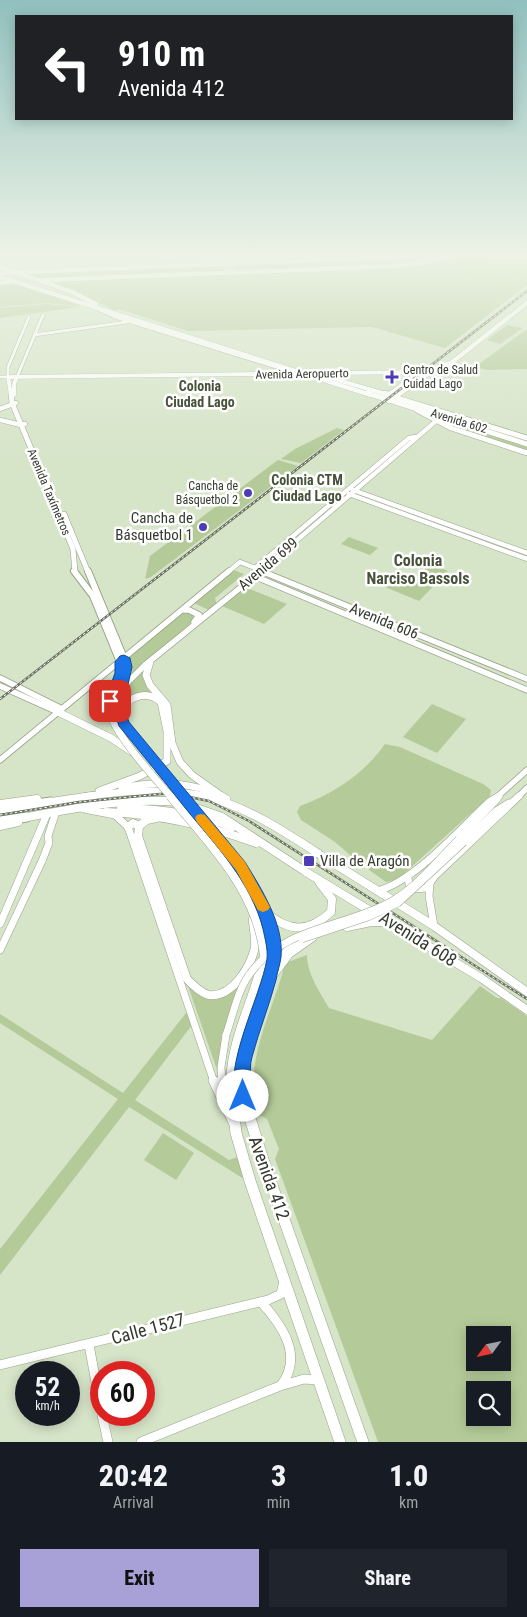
<!DOCTYPE html>
<meta charset="utf-8">
<style>
body{margin:0;font-family:"Roboto Condensed",sans-serif;background:#20242c;color:#f1f3f6;height:100vh;display:flex;flex-direction:column;font-size:19px;white-space:nowrap}
*{box-sizing:border-box;margin:0}
p{font-size:16px;color:#9ea1a6}
.icon{flex:none;width:28px;height:28px;fill:none;stroke:currentColor;stroke-width:2;stroke-linecap:round;stroke-linejoin:round}
.map{position:relative;height:1442px;overflow:hidden}
.drawer{display:flex;flex-direction:column;background:#171b24;flex:1}
.drawer>*{flex:none}
.guide{position:absolute;left:15px;top:15px;width:498px;height:105px;border-radius:0px;box-shadow:0 2px 12px #0003;background:#202124;color:#fff;overflow:hidden}
.needle{width:32px;rotate:237deg}
.controls{position:absolute;left:466px;top:1326px;display:grid;gap:10px}
.controls a{display:grid;place-items:center;width:45px;height:45px;border-radius:0px;background:#171b24;box-shadow:0 2px 12px #0003;font-size:25px}
.speed{position:absolute;left:15px;top:1361px;display:flex;gap:10px;font-size:25px;font-weight:700;text-align:center}
.speed>*{display:grid;place-content:center;width:65px;height:65px;border-radius:50%;background:#171b24;box-shadow:0 2px 12px #0003;line-height:1}
.speed small{font-size:12px;font-weight:400}
.speed .limit{border:8px solid #d22;background:#fff;color:#111}
.pin{position:absolute;display:grid;place-items:center;width:42px;height:42px;color:#fff;margin:-21px;border-radius:10px;box-shadow:0 2px 8px #0006}
.me{position:absolute;width:55px;margin:-28px;rotate:0deg;stroke-linejoin:round;filter:drop-shadow(0 0 4px #0008)}
.turn{display:flex;align-items:center;gap:18px;height:105px;padding:0 20px;font-size:22px}
.turn .icon{width:65px;height:65px;stroke-width:2.5}
.turn b{display:block;font-size:35px;line-height:42px}
.eta{display:flex;justify-content:space-evenly;align-items:center;height:85px;text-align:center}
.eta b{font-size:30px;font-weight:800;line-height:35px}
.primary-button{display:flex;gap:10px;margin-top:auto;padding:10px 20px}
.primary-button a{flex:1;height:58px;border-radius:0px;background:#a7a1d8;color:#111;font-size:20px;font-weight:800;line-height:58px;text-align:center}
.primary-button a+a{background:#20242c;color:#f1f3f6}
.map>svg:first-child{display:block}
.green{fill:#b4cb99;fill-rule:evenodd}
.water{fill:#afd380}
.lines{fill:none;stroke-linecap:round;stroke-linejoin:round}
.canal{stroke:#afd380;stroke-width:2.5}
.tertiary-far4-casing{stroke:#97a489;stroke-width:4}
.tertiary-far3-casing{stroke:#97a489;stroke-width:5.5}
.tertiary-far2-casing{stroke:#97a489;stroke-width:7}
.tertiary-far1-casing{stroke:#97a489;stroke-width:8}
.tertiary-casing{stroke:#97a489;stroke-width:10}
.secondary-far3-casing{stroke:#97a489;stroke-width:4.5}
.secondary-far2-casing{stroke:#97a489;stroke-width:6}
.secondary-far1-casing{stroke:#97a489;stroke-width:8}
.secondary-casing{stroke:#97a489;stroke-width:9}
.primary-far4-casing{stroke:#97a489;stroke-width:5}
.primary-far3-casing{stroke:#97a489;stroke-width:6}
.primary-far2-casing{stroke:#97a489;stroke-width:8}
.primary-far1-casing{stroke:#97a489;stroke-width:9}
.primary-casing{stroke:#97a489;stroke-width:12}
.trunk-far2-casing{stroke:#97a489;stroke-width:5}
.trunk-far1-casing{stroke:#97a489;stroke-width:8}
.trunk-casing{stroke:#97a489;stroke-width:9}
.motorway-far1-casing{stroke:#97a489;stroke-width:5}
.motorway-casing{stroke:#97a489;stroke-width:11}
.tertiary-far4{stroke:#fff;stroke-width:3}
.tertiary-far3{stroke:#fff;stroke-width:4.5}
.tertiary-far2{stroke:#fff;stroke-width:5.5}
.tertiary-far1{stroke:#fff;stroke-width:7}
.tertiary{stroke:#fff;stroke-width:9}
.secondary-far3{stroke:#fff;stroke-width:4}
.secondary-far2{stroke:#fff;stroke-width:5}
.secondary-far1{stroke:#fff;stroke-width:6}
.secondary{stroke:#fff;stroke-width:8}
.primary-far4{stroke:#fff;stroke-width:4.5}
.primary-far3{stroke:#fff;stroke-width:5}
.primary-far2{stroke:#fff;stroke-width:7}
.primary-far1{stroke:#fff;stroke-width:8}
.primary{stroke:#fff;stroke-width:11}
.trunk-far2{stroke:#fff;stroke-width:4.5}
.trunk-far1{stroke:#fff;stroke-width:7}
.trunk{stroke:#fff;stroke-width:8}
.motorway-far1{stroke:#fff;stroke-width:4.5}
.motorway{stroke:#fff;stroke-width:9}
.rail-casing{stroke:#697160;stroke-width:2.5}
.rail{stroke:#fff;stroke-width:1;stroke-dasharray:2.5;stroke-linecap:butt}
.tertiary-bridge-casing{stroke:#97a489;stroke-width:8;stroke-linecap:butt}
.primary-bridge-far1-casing{stroke:#97a489;stroke-width:8;stroke-linecap:butt}
.primary-bridge-casing{stroke:#97a489;stroke-width:9;stroke-linecap:butt}
.tertiary-bridge{stroke:#fff;stroke-width:7}
.primary-bridge-far1{stroke:#fff;stroke-width:7}
.primary-bridge{stroke:#fff;stroke-width:8}
.route{fill:#1a73e8;stroke:#114b97}
.slow{fill:#f59e0b}
.poi-dot{fill:#4d3cb4;stroke:#fff;stroke-width:2}
.labels{text-anchor:middle;stroke-width:5;stroke-linejoin:round;paint-order:stroke}
.far-poi-label{font-size:12px;fill:#353a2f;stroke:#fff;text-anchor:start}
.far-street-label{font-size:12px;fill:#353a2f;stroke:#fff}
.far-neighbourhood-label{font-size:14px;font-weight:bold;fill:#48523b;stroke:#fff}
.poi-label{font-size:15px;fill:#353a2f;stroke:#fff;text-anchor:end}
.street-label{font-size:15px;fill:#353a2f;stroke:#fff}
.neighbourhood-label{font-size:16px;font-weight:bold;fill:#48523b;stroke:#fff}
.near-street-label{font-size:18px;fill:#353a2f;stroke:#fff}
</style>
<div class="map">
<svg width="527" height="1442" viewBox="0 0 527 1442">
<rect width="100%" height="100%" fill="#d6e4c8"/>
<g class="green">
<path d="M418,254H455L414,263L239,270L233,268L240,264L407,256Z"/>
<path d="M464,254L527,263V265L472,258L468,263L477,271L519,278L527,275V285L445,348L372,327L188,331L119,309L115,311L76,291L54,283L61,280L425,263ZM464,272L516,280L518,282L510,286L462,278Z"/>
<path d="M220,265L225,267L226,269L224,271L41,279L19,272Z"/>
<path d="M11,282L81,306L47,303L0,307V283Z"/>
<path d="M47,304L80,307L0,318V308Z"/>
<path d="M507,325L523,328L500,344L487,340Z"/>
<path d="M527,329V369L488,370L479,368V364Z"/>
<path d="M426,413L527,445V451L453,427Z"/>
<path d="M337,428L344,430L301,463L281,459L295,449Z"/>
<path d="M278,460L298,466L151,577L145,579L150,556Z"/>
<path d="M349,537L378,548L370,555L341,544Z"/>
<path d="M430,564L448,571L419,601L385,587L398,575L420,583L425,577L419,574Z"/>
<path d="M234,570L244,574L215,598L217,606L211,611L194,603Z"/>
<path d="M245,587L287,604L264,624L222,606Z"/>
<path d="M184,610L197,617L125,684L129,670L127,659Z"/>
<path d="M143,669V679L160,697L135,695L123,702C123,687 134,678 143,669Z"/>
<path d="M432,704L466,719L437,753L403,737Z"/>
<path d="M385,744L400,747L483,784L491,790L490,796L398,879L386,882L358,862L335,842L301,820L297,812L300,806C333,794 365,773 385,744Z"/>
<path d="M307,955C307,974 320,992 329,1008L432,1040L480,986L497,998H501L527,1016V1442H378L275,1159L279,1149L267,1119L259,1115C241,1062 273,1014 285,963ZM475,1335H502V1362H475ZM475,1390H502V1418H475Z"/>
<path d="M241,985C230,1014 220,1041 218,1073L188,986C203,996 227,996 241,985Z"/>
<path d="M186,1013L189,1014L192,1025L135,1100L229,1160L237,1157L244,1179L129,1107L0,1275V1249L118,1099L0,1023V1014L123,1093Z"/>
<path d="M163,1133L194,1153L176,1180L144,1160Z"/>
</g>
<g class="water">
<path d="M470,258L527,265V275L519,278L478,272L468,264Z"/>
<path d="M465,272L516,280L518,282L509,286L460,277Z"/>
</g>
<g class="lines">
<path class="canal" d="M475,254L527,260"/>
<defs>
<g id="tertiary-far4">
<path d="M93,307L115,317L295,373"/>
<path d="M34,335L127,322"/>
<path d="M0,377H8V367L29,317"/>
<path d="M17,377L43,315"/>
</g>
<g id="tertiary-far3">
<path d="M0,409L16,403"/>
<path d="M0,420L21,425L25,424"/>
<path d="M353,490L527,553"/>
<path d="M349,494L527,559"/>
<path d="M255,568L409,438L416,437"/>
<path d="M228,572L240,562L265,572"/>
<path d="M260,572L436,421"/>
</g>
<g id="tertiary-far2">
<path d="M261,571L527,679"/>
<path d="M254,576L527,690"/>
<path d="M184,610H189L199,615L194,622"/>
<path d="M0,678L62,709"/>
<path d="M0,686L58,712"/>
<path d="M121,693L128,682L145,665L261,571"/>
<path d="M0,760L229,571"/>
<path d="M497,797L527,770"/>
<path d="M518,797L527,788"/>
</g>
<g id="tertiary-far1">
<path d="M84,809L115,815L128,827L214,1082"/>
<path d="M459,839L497,799"/>
<path d="M464,842L496,811L509,803"/>
<path d="M408,878L409,884L414,889L426,888L435,876L519,796"/>
<path d="M430,884L429,896L434,926"/>
<path d="M377,891C414,882 460,829 489,802L499,796"/>
<path d="M0,924L47,814"/>
<path d="M0,950L42,861L49,843L48,836L56,812"/>
<path d="M274,967L288,949L302,939"/>
<path d="M222,1082L221,1067L226,1035"/>
</g>
<g id="tertiary">
<path d="M213,1080L233,1122"/>
<path d="M221,1080L222,1096"/>
<path d="M261,1302C282,1325 303,1355 282,1384"/>
<path d="M89,1345L101,1409"/>
<path d="M0,1365L268,1300L281,1294L283,1285"/>
<path d="M102,1415L108,1442"/>
<path d="M141,1442L280,1386L304,1379L318,1380"/>
</g>
<g id="secondary-far3">
<path d="M324,376L389,395"/>
<path d="M11,395L8,377L421,372"/>
<path d="M14,395V384L17,377"/>
</g>
<g id="secondary-far2">
<path d="M11,393L12,403L73,549L75,572"/>
<path d="M385,393L391,395"/>
<path d="M394,397L527,438"/>
<path d="M417,410L451,428L527,453"/>
<path d="M64,514L88,572"/>
</g>
<g id="secondary-far1">
<path d="M74,571L93,596L120,662"/>
<path d="M88,571L124,658"/>
</g>
<g id="secondary">
<path d="M0,804L37,799"/>
<path d="M0,826L18,822"/>
</g>
<g id="primary-far4">
<path d="M13,271L72,292L96,304"/>
<path d="M0,273L394,257L416,254"/>
<path d="M0,277L371,395"/>
<path d="M43,280L396,266L421,263L459,254"/>
<path d="M389,395L415,375L451,363L527,303"/>
<path d="M398,395L432,371"/>
</g>
<g id="primary-far3">
<path d="M367,393L527,444"/>
<path d="M383,399L391,393"/>
<path d="M389,401L400,393"/>
</g>
<g id="primary-far2">
<path d="M110,711L119,674L120,662"/>
<path d="M58,712L111,738L135,754"/>
<path d="M120,714C116,695 126,677 124,658"/>
</g>
<g id="primary-far1">
<path d="M156,818L147,820L139,826L138,836L187,979C193,985 200,993 209,995C232,998 251,966 255,947C256,938 253,928 253,919"/>
<path d="M128,827L133,823L139,826"/>
<path d="M230,1082C232,1035 253,1002 263,958"/>
<path d="M241,1082L244,1058L274,958L273,943L266,913"/>
</g>
<g id="primary">
<path d="M230,1080L236,1133L250,1181L340,1442"/>
<path d="M241,1080L243,1096L264,1163L363,1442"/>
</g>
<path id="trunk-far2" d="M0,283L13,281"/>
<g id="trunk-far1">
<path d="M150,662L146,675L150,685L167,705L172,743L180,762L192,775L223,797"/>
<path d="M122,788C153,782 182,781 212,792"/>
<path d="M99,791L140,776L167,761V731L161,702C146,689 126,697 120,714"/>
<path d="M83,797C124,791 168,787 209,797"/>
</g>
<g id="trunk">
<path d="M204,796C247,807 282,830 319,854"/>
<path d="M221,796L226,799"/>
<path d="M51,802L92,796"/>
<path d="M188,805L222,817L303,870"/>
<path d="M121,808C159,809 196,813 232,827"/>
<path d="M106,812C158,814 207,825 256,843"/>
<path d="M27,817C77,808 126,797 177,802"/>
<path d="M322,856L434,926L527,992"/>
<path d="M306,872L481,978L527,1010"/>
<path d="M266,913C290,932 308,933 331,912L332,899L319,882"/>
<path d="M347,927L371,922H388"/>
<path d="M268,982L289,954L313,937"/>
</g>
<path id="motorway-far1" d="M0,267L13,271"/>
<g id="motorway">
<path d="M0,809L51,802"/>
<path d="M0,821L27,817"/>
</g>
</defs>
<use href="#tertiary-far4" class="tertiary-far4-casing"/>
<use href="#tertiary-far3" class="tertiary-far3-casing"/>
<use href="#tertiary-far2" class="tertiary-far2-casing"/>
<use href="#tertiary-far1" class="tertiary-far1-casing"/>
<use href="#tertiary" class="tertiary-casing"/>
<use href="#secondary-far3" class="secondary-far3-casing"/>
<use href="#secondary-far2" class="secondary-far2-casing"/>
<use href="#secondary-far1" class="secondary-far1-casing"/>
<use href="#secondary" class="secondary-casing"/>
<use href="#primary-far4" class="primary-far4-casing"/>
<use href="#primary-far3" class="primary-far3-casing"/>
<use href="#primary-far2" class="primary-far2-casing"/>
<use href="#primary-far1" class="primary-far1-casing"/>
<use href="#primary" class="primary-casing"/>
<use href="#trunk-far2" class="trunk-far2-casing"/>
<use href="#trunk-far1" class="trunk-far1-casing"/>
<use href="#trunk" class="trunk-casing"/>
<use href="#motorway-far1" class="motorway-far1-casing"/>
<use href="#motorway" class="motorway-casing"/>
<use href="#tertiary-far4" class="tertiary-far4"/>
<use href="#tertiary-far3" class="tertiary-far3"/>
<use href="#tertiary-far2" class="tertiary-far2"/>
<use href="#tertiary-far1" class="tertiary-far1"/>
<use href="#tertiary" class="tertiary"/>
<use href="#secondary-far3" class="secondary-far3"/>
<use href="#secondary-far2" class="secondary-far2"/>
<use href="#secondary-far1" class="secondary-far1"/>
<use href="#secondary" class="secondary"/>
<use href="#primary-far4" class="primary-far4"/>
<use href="#primary-far3" class="primary-far3"/>
<use href="#primary-far2" class="primary-far2"/>
<use href="#primary-far1" class="primary-far1"/>
<use href="#primary" class="primary"/>
<use href="#trunk-far2" class="trunk-far2"/>
<use href="#trunk-far1" class="trunk-far1"/>
<use href="#trunk" class="trunk"/>
<use href="#motorway-far1" class="motorway-far1"/>
<use href="#motorway" class="motorway"/>
<defs>
<g id="rail">
<path d="M0,699L527,291"/>
<path d="M0,815L79,802L170,793L209,801L249,821L527,999"/>
</g>
</defs>
<use href="#rail" class="rail-casing"/>
<use href="#rail" class="rail"/>
<defs>
<g id="tertiary-bridge">
<path d="M302,939L368,917L398,903L464,842"/>
<path d="M226,1035C233,1015 237,992 249,975C283,926 345,928 392,901C418,886 438,860 459,839"/>
</g>
<g id="primary-bridge-far1">
<path d="M110,711C113,733 155,778 171,797"/>
<path d="M120,714L130,734L182,797"/>
</g>
<g id="primary-bridge">
<path d="M170,796C209,844 257,890 264,955"/>
<path d="M181,796L240,866L266,913"/>
</g>
</defs>
<use href="#tertiary-bridge" class="tertiary-bridge-casing"/>
<use href="#primary-bridge-far1" class="primary-bridge-far1-casing"/>
<use href="#primary-bridge" class="primary-bridge-casing"/>
<use href="#tertiary-bridge" class="tertiary-bridge"/>
<use href="#primary-bridge-far1" class="primary-bridge-far1"/>
<use href="#primary-bridge" class="primary-bridge"/>
</g>
<linearGradient id="sky" x2="0" y2="1"><stop stop-color="#91c0be"/><stop offset="0.56" stop-color="#edf3e6"/><stop offset="1" stop-color="#edf3e6" stop-opacity="0"/></linearGradient>
<rect width="527" height="456" fill="url(#sky)"/>
<path class="route" d="M124,655L130,658L132,667L123,706L129,722L245,862C262,890 284,924 281,957C280,965 277,973 276,980C269,1006 259,1031 252,1057C248,1070 253,1090 248,1102L243,1104L237,1102C222,1067 261,997 267,959C268,949 265,939 263,929C251,881 216,846 186,809C164,781 142,754 119,726L112,705L107,704L105,701L115,673V662L120,656Z"/>
<path class="slow" d="M201,814L205,815L245,862L270,907L268,910L263,912L258,910L236,870L197,822L195,818L197,815Z"/>
<g class="poi-dot">
<path d="M389.5 369.5h5v5h5v5h-5v5h-5v-5h-5v-5h5z"/>
<circle cx="248" cy="493" r="5"/>
<circle cx="203" cy="527" r="5"/>
<rect x="303" y="855" width="12" height="12" rx="2.5"/>
</g>
<g class="labels">
<g class="far-poi-label">
<text x="403" y="374">Centro de Salud<tspan x="403" dy="14">Cuidad Lago</tspan></text>
<text x="238" y="490" text-anchor="end">Cancha de<tspan x="238" dy="14">Básquetbol 2</tspan></text>
</g>
<g class="far-street-label">
<text transform="translate(302 374) rotate(-1)" y="4">Avenida Aeropuerto</text>
<text transform="translate(459 421) rotate(17)" y="4">Avenida 602</text>
<text transform="translate(49 492) rotate(67)" y="4">Avenida Taxímetros</text>
</g>
<g class="far-neighbourhood-label">
<text x="200" y="391">Colonia<tspan x="200" dy="16">Ciudad Lago</tspan></text>
<text x="307" y="485">Colonia CTM<tspan x="307" dy="16">Ciudad Lago</tspan></text>
</g>
<g class="poi-label">
<text x="193" y="523">Cancha de<tspan x="193" dy="17">Básquetbol 1</tspan></text>
<text x="320" y="866" text-anchor="start">Villa de Aragón</text>
</g>
<g class="street-label">
<text transform="translate(268 564) rotate(-40)" y="5">Avenida 699</text>
<text transform="translate(384 621) rotate(22)" y="5">Avenida 606</text>
</g>
<g class="neighbourhood-label">
<text x="418" y="566">Colonia<tspan x="418" dy="18">Narciso Bassols</tspan></text>
</g>
<g class="near-street-label">
<text transform="translate(418 939) rotate(32)" y="6">Avenida 608</text>
<text transform="translate(269 1178) rotate(70)" y="6">Avenida 412</text>
<text transform="translate(148 1329) rotate(-15)" y="6">Calle 1527</text>
</g>
</g>
</svg>
<div class="controls">
<a><svg class="needle" viewBox="-14 -14 28 28"><path d="M0-13l5 13h-10z" fill="#e53935"/><path d="M0 13l5-13h-10z" fill="#9ea1a6"/></svg></a>
<a><svg class="icon" aria-label="search" viewBox="0 0 24 24"><circle cx="10" cy="10" r="6"/><path d="M15 15l6 6"/></svg></a>
</div>
<div class="speed"><div>52<small>km/h</small></div><div class="limit">60</div></div>
<div class="pin" style="left:110px;top:701px;background:#d93025"><svg class="icon" aria-label="arrive" viewBox="0 0 24 24"><path d="M6 21V4h12l-3 4 3 4H6"/></svg></div>
<svg class="me" style="left:243px;top:1096px" viewBox="-20 -20 40 40"><circle r="19" fill="#fff"/><path d="M0-13L10 11 0 6-10 11z" fill="#1a73e8"/></svg>
<div class="guide">
<div class="turn"><svg class="icon" aria-label="left" viewBox="0 0 24 24"><path d="M17 20v-9H6M10 6l-5 5 5 5"/></svg><div><b>910 m</b>Avenida 412</div></div>
</div>
</div>
<section class="drawer">
<div class="eta">
<div><b>20:42</b><p>Arrival</p></div>
<div><b>3</b><p>min</p></div>
<div><b>1.0</b><p>km</p></div>
</div>
<div class="primary-button"><a>Exit</a><a>Share</a></div>
</section>
